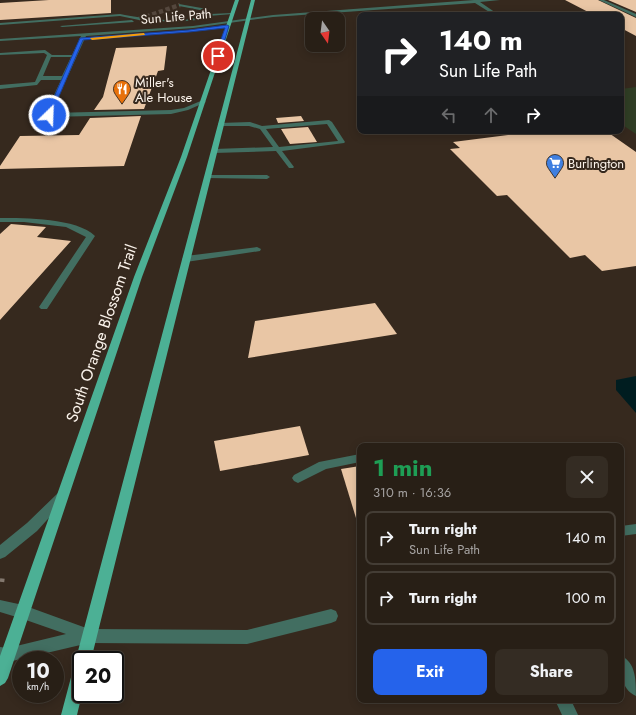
<!DOCTYPE html>
<meta charset="utf-8">
<style>
body{margin:0;font-family:Jost,sans-serif;background:#342c23;color:#f1f3f6;height:100vh;display:flex;flex-direction:column;font-size:15px;white-space:nowrap}
*{box-sizing:border-box;margin:0}
p{font-size:13px;color:#a5a2a1}
.icon{flex:none;width:22px;height:22px;fill:none;stroke:currentColor;stroke-width:2;stroke-linecap:round;stroke-linejoin:round}
.map{position:relative;flex:1;overflow:hidden}
.sheet{position:absolute;left:357px;top:443px;width:267px;height:260px;display:flex;flex-direction:column;background:#281f16;border-radius:8px;box-shadow:0 2px 10px #0003,0 0 0 1px #443d35}
.sheet>*{flex:none}
.guide{position:absolute;left:357px;top:12px;width:267px;height:122px;border-radius:8px;box-shadow:0 2px 10px #0003,0 0 0 1px #443d35;background:#202124;color:#fff;overflow:hidden}
.needle{width:26px;rotate:166deg}
.tools{position:absolute;left:305px;top:12px;display:grid;gap:8px}
.tools a{display:grid;place-items:center;width:40px;height:40px;border-radius:8px;background:#281f16;box-shadow:0 2px 10px #0003,0 0 0 1px #443d35;font-size:20px}
.speed{position:absolute;left:12px;top:651px;display:flex;gap:8px;font-size:20px;font-weight:700;text-align:center}
.speed>*{display:grid;place-content:center;width:52px;height:52px;border-radius:50%;background:#281f16;box-shadow:0 2px 10px #0003,0 0 0 1px #443d35;line-height:1}
.speed small{font-size:10px;font-weight:400}
.speed .limit{border:2px solid #111;border-radius:6px;background:#fff;color:#111}
.pin{position:absolute;display:grid;place-items:center;width:34px;height:34px;color:#fff;margin:-17px;border:2px solid #fff;border-radius:50%;box-shadow:0 1px 4px #0007}
.me{position:absolute;width:44px;margin:-22px;rotate:24deg;stroke-linejoin:round;filter:drop-shadow(0 0 3px #0008)}
.turn{display:flex;align-items:center;gap:14px;height:84px;padding:0 16px;font-size:18px}
.turn .icon{width:52px;height:52px;stroke-width:2.5}
.turn b{display:block;font-size:28px;line-height:34px}
.lanes{display:flex;align-items:center;height:38px;padding:0 16px;background:#0003;justify-content:center;gap:20px;direction:ltr}
.lanes .off{opacity:.35}
.round{display:grid;place-items:center;flex:none;width:42px;height:42px;border-radius:8px;background:#342c23}
.overview{display:flex;align-items:center;justify-content:space-between;height:68px;padding:0 16px}
h1{font-size:24px;font-weight:700;line-height:30px;color:#1e9e55}
.button{display:flex;gap:8px;margin-top:auto;padding:8px 16px}
.button a{flex:1;height:46px;border-radius:8px;background:#2563eb;color:#fff;font-size:16px;font-weight:700;line-height:46px;text-align:center}
.button a+a{background:#342c23;color:#f1f3f6}
ul{padding:0;list-style:none}
li{display:flex;align-items:center;gap:12px;height:54px;margin:0 8px 6px;padding:0 8px;border:2px solid #443d35;border-radius:8px}
li div{flex:1}
li b{display:block;font-size:15px}
li em{font-style:normal}
.map>svg:first-child{display:block}
.green{fill:#303e25}
.water{fill:#001d20}
.building{fill:#e9c6a5}
.lines{fill:none;stroke-linecap:round;stroke-linejoin:round}
.minor-tunnel{stroke:#54473d;stroke-width:4.5;stroke-dasharray:4.5 2.5;stroke-linecap:butt}
.path{stroke:#83786e;stroke-width:3.5;stroke-dasharray:4.5 4.5;stroke-linecap:butt}
.minor{fill:#426e61;fill-rule:evenodd}
.major{fill:#4cb095;fill-rule:evenodd}
.route{fill:#2563eb;stroke:#184099}
.slow{fill:#f59e0b}
.labels{text-anchor:middle;stroke-width:4;stroke-linejoin:round;paint-order:stroke}
.far-street-label{font-size:13px;fill:#fbf3eb;stroke:#36291e}
.far-poi-label{font-size:13px;fill:#fbf3eb;stroke:#36291e;text-anchor:start}
.street-label{font-size:16px;fill:#fbf3eb;stroke:#36291e}
</style>
<div class="map">
<svg width="636" height="715" viewBox="0 0 636 715">
<rect width="100%" height="100%" fill="#36291e"/>
<path class="green" d="M636,87V134L621,124V89Z"/>
<path class="water" d="M636,376V413L616,390V380Z"/>
<g class="building">
<path d="M49,0H111V13L0,20V3Z"/>
<path d="M565,0H598L636,18V36L621,28V15H594Z"/>
<path d="M608,0H636V12Z"/>
<path d="M167,46L164,70L158,71L144,109L94,110L103,97L116,48Z"/>
<path d="M141,116L124,166L0,169V166L20,136L79,135L90,118Z"/>
<path d="M301,116L304,121L278,123L276,118Z"/>
<path d="M308,127L317,142L290,144L281,129Z"/>
<path d="M540,131H606L636,152V266L602,271L585,255L570,258L507,195L497,196L450,149L460,148L453,142Z"/>
<path d="M11,224L46,227L37,237L71,241L0,320V234Z"/>
<path d="M375,303L397,334L248,358L255,321Z"/>
<path d="M300,426L309,455L220,471L214,441Z"/>
<path d="M360,466V518H356L341,469Z"/>
</g>
<g class="lines">
<path class="minor-tunnel" d="M139,19L180,5"/>
<path class="path" d="M0,580L8,581"/>
<g class="minor">
<path d="M474,0H500L480,2L499,15H494L475,3L273,17L193,28L86,36L51,113L171,110L184,108L203,100L206,102L188,110L171,114L50,117L45,127L42,129L39,127L61,80H41L37,85L0,89V85L35,82L47,55L44,53L0,55V53L45,50L52,55H72L81,36L0,41V39L193,26L273,15ZM51,57H71L62,76H43Z"/>
<path d="M599,0H604L636,14V17Z"/>
<path d="M179,4L207,9L211,14L231,13L233,14L208,16L197,20L176,22L139,20L120,16L0,25V23L120,14C140,18 191,26 207,13L205,11L179,6Z"/>
<path d="M132,20L134,22L62,27L60,26Z"/>
<path d="M329,120L332,122L345,142L344,143L282,151L294,167L293,168H289L276,151L214,153L211,151L214,149L273,147L260,129L249,126H221L218,124L219,123L250,122L262,126ZM327,124L338,141L279,147L266,129Z"/>
<path d="M208,175H267L270,177L267,179L206,178V176Z"/>
<path d="M0,218C25,218 77,218 95,236L47,309H41L39,307L86,237L66,227L24,222H0Z"/>
<path d="M257,247L261,249L260,251L186,262L182,259L186,256Z"/>
<path d="M360,454V462L326,469L298,483L294,481L292,478L294,475L319,462Z"/>
<path d="M62,491L66,493L68,496L66,499L37,531L5,557L0,559V545L27,523L58,493Z"/>
<path d="M636,524V534L621,536V526Z"/>
<path d="M0,600L23,605L89,629L247,630L331,609L336,611L338,616L336,621L331,623L247,644L89,643L8,662L0,661V647L8,648L66,634L23,619L0,612Z"/>
<path d="M621,656C636,662 636,681 636,696C620,689 621,670 621,656Z"/>
<path d="M555,700H571L578,715H562Z"/>
</g>
<g class="major">
<path d="M235,0H239L187,157L142,277L8,678L5,683L0,686V656L134,277L181,157Z"/>
<path d="M251,0H255L91,660H81L82,694L77,715H61Z"/>
</g>
</g>
<path class="route" d="M227,25L229,26L220,56L218,58L215,56L225,28L189,32L83,40L51,115L49,117L46,115L80,38L189,30Z"/>
<path class="slow" d="M144,33L145,35L92,40L90,38Z"/>
<defs>
<symbol id="restaurant-pin" viewBox="-11 -11 22 30"><path d="M0 17L-7.5 6A9.5 9.5 0 1 1 7.5 6Z" fill="#e8710a" stroke="#36291e"/><path d="M-5-6h1v4h1v-4h1v4h1v-4h1v5L-1.5 .5V6h-2V.5L-5-1ZM5-6V6H3V1.5H1.5Q1.5-4 5-6Z" fill="#fff"/></symbol>
<symbol id="supermarket-pin" viewBox="-11 -11 22 30"><path d="M0 17L-7.5 6A9.5 9.5 0 1 1 7.5 6Z" fill="#3f7fe0" stroke="#36291e"/><path d="M-6-5.5h2.5l.6 2H6L4.5 2H-2.5L-4.4-4H-6ZM-1.5 3.2a1.3 1.3 0 1 0 .1 0ZM3 3.2a1.3 1.3 0 1 0 .1 0Z" fill="#fff"/></symbol>
</defs>
<g fill-rule="evenodd">
<use href="#restaurant-pin" x="112" y="79" width="20" height="27"/>
<use href="#supermarket-pin" x="545" y="153" width="20" height="27"/>
</g>
<g class="labels">
<g class="far-street-label">
<text transform="translate(176 16) rotate(-5)" y="5">Sun Life Path</text>
</g>
<g class="far-poi-label">
<text x="135" y="87">Miller's<tspan x="135" dy="15">Ale House</tspan></text>
<text x="568" y="168">Burlington</text>
</g>
<g class="street-label">
<text transform="translate(101 333) rotate(-71)" y="6">South Orange Blossom Trail</text>
</g>
</g>
</svg>
<div class="tools">
<a><svg class="needle" viewBox="-14 -14 28 28"><path d="M0-13l5 13h-10z" fill="#e53935"/><path d="M0 13l5-13h-10z" fill="#a5a2a1"/></svg></a>
</div>
<div class="speed"><div>10<small>km/h</small></div><div class="limit">20</div></div>
<div class="pin" style="left:218px;top:56px;background:#d93025"><svg class="icon" aria-label="arrive" viewBox="0 0 24 24"><path d="M6 21V4h12l-3 4 3 4H6"/></svg></div>
<svg class="me" style="left:49px;top:115px" viewBox="-20 -20 40 40"><circle r="17" fill="#2563eb" stroke="#fff" stroke-width="3"/><path d="M0-11L8 9 0 5-8 9z" fill="#fff"/></svg>
<div class="guide">
<div class="turn"><svg class="icon" aria-label="right" viewBox="0 0 24 24"><path d="M7 20v-9h11M14 6l5 5-5 5"/></svg><div><b>140 m</b>Sun Life Path</div></div>
<div class="lanes"><svg class="icon off" aria-label="left" viewBox="0 0 24 24"><path d="M17 20v-9H6M10 6l-5 5 5 5"/></svg><svg class="icon off" aria-label="ahead" viewBox="0 0 24 24"><path d="M12 20V5M6 11l6-6 6 6"/></svg><svg class="icon" aria-label="right" viewBox="0 0 24 24"><path d="M7 20v-9h11M14 6l5 5-5 5"/></svg></div>
</div>
<section class="sheet">
<div class="overview"><div><h1>1 min</h1><p>310 m · 16:36</p></div><a class="round"><svg class="icon" aria-label="close" viewBox="0 0 24 24"><path d="M6 6l12 12M18 6L6 18"/></svg></a></div>
<ul>
<li><svg class="icon" aria-label="right" viewBox="0 0 24 24"><path d="M7 20v-9h11M14 6l5 5-5 5"/></svg><div><b>Turn right</b><p>Sun Life Path</p></div><em>140 m</em></li>
<li><svg class="icon" aria-label="right" viewBox="0 0 24 24"><path d="M7 20v-9h11M14 6l5 5-5 5"/></svg><div><b>Turn right</b></div><em>100 m</em></li>
</ul>
<div class="button"><a>Exit</a><a>Share</a></div>
</section>
</div>
